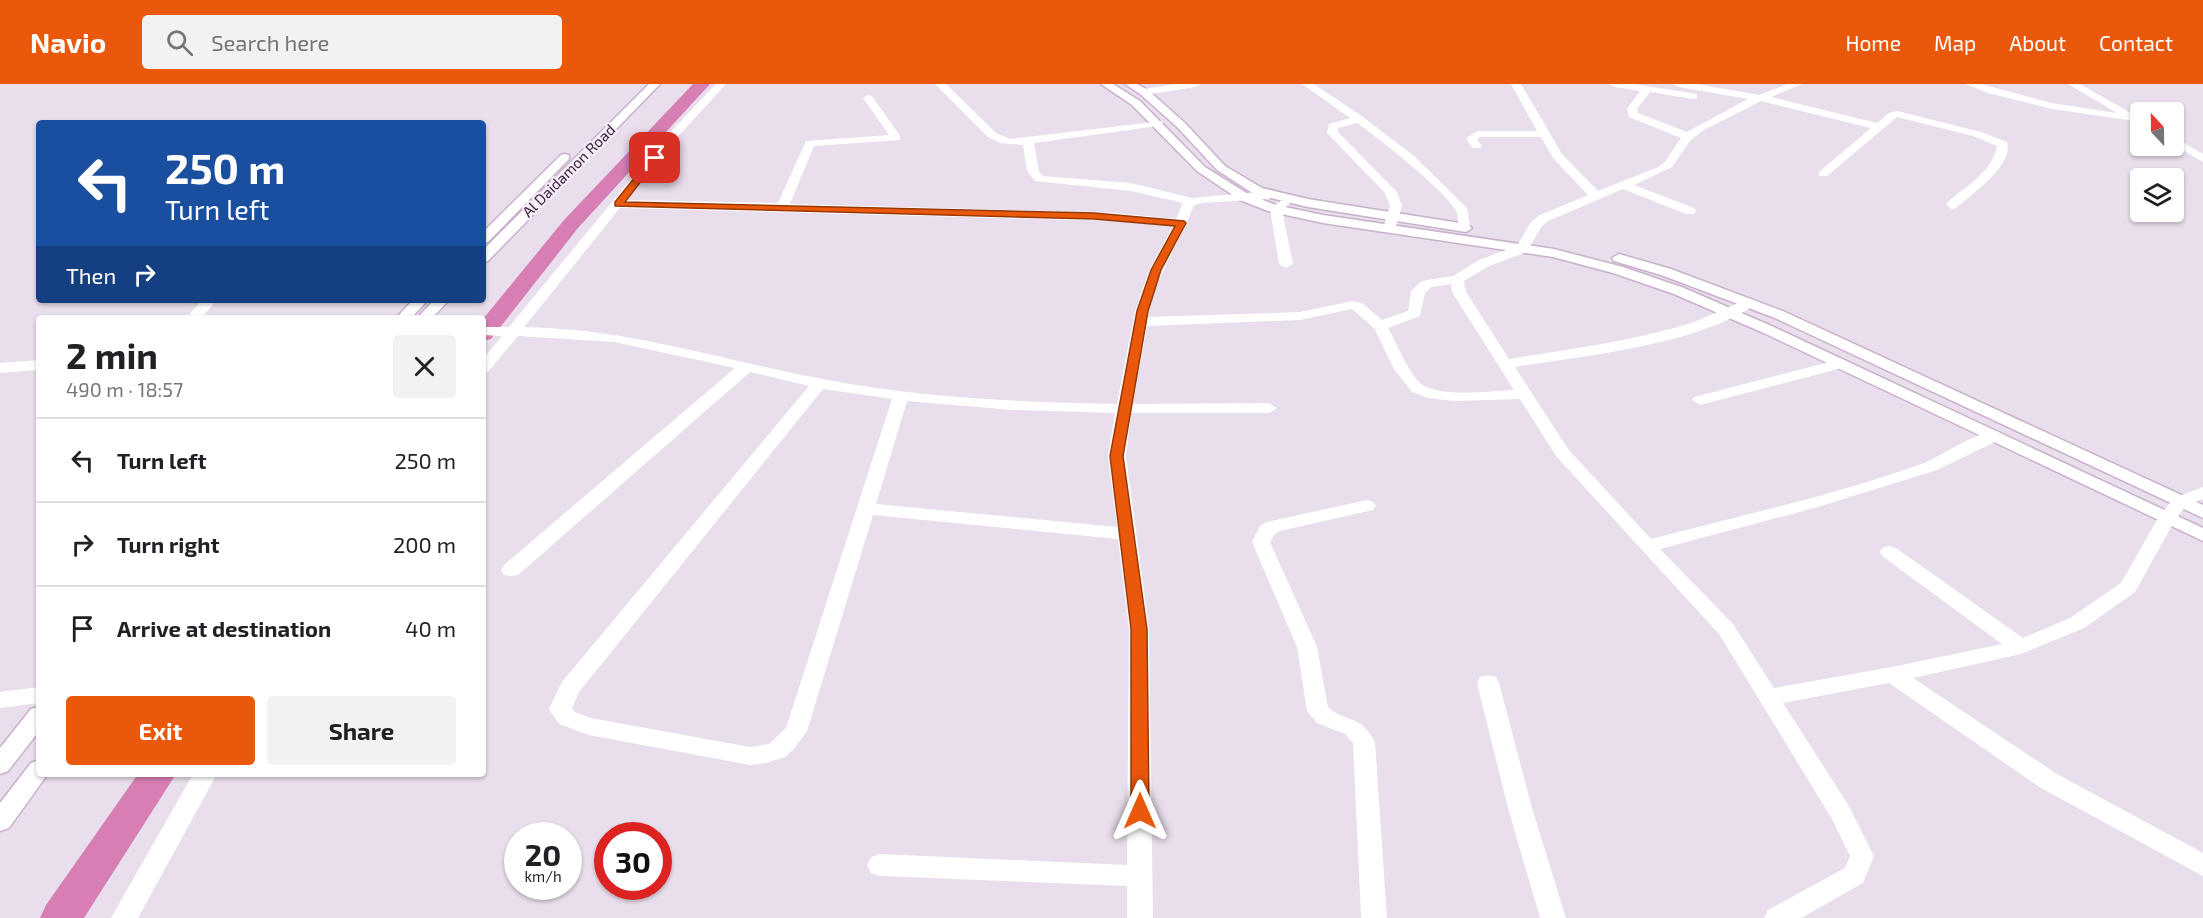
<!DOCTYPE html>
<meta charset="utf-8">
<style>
body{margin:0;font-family:"Exo 2",sans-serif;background:#f2f2f2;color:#202124;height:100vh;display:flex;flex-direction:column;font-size:22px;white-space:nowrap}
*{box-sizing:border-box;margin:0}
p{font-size:20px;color:#757577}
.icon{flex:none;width:33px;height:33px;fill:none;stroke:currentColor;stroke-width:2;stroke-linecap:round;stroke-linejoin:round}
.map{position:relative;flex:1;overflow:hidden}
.panel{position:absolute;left:36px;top:231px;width:450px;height:462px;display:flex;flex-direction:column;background:#fff;border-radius:6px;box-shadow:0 2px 4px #0004}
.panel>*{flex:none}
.banner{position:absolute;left:36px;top:36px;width:450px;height:183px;border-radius:6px;box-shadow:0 2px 4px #0004;background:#1a4fa0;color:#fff;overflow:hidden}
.needle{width:39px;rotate:338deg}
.fabs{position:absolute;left:2130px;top:18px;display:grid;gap:12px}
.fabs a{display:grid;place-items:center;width:54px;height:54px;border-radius:6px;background:#fff;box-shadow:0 2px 4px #0004;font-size:30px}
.speed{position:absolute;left:504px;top:738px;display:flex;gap:12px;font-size:30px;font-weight:700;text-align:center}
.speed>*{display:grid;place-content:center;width:78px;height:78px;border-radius:50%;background:#fff;box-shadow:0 2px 4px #0004;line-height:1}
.speed small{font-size:15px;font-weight:400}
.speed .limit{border:9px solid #d22;background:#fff;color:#111}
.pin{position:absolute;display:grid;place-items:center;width:51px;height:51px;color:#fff;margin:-26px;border-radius:12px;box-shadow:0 3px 9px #0006}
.me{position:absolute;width:66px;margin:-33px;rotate:0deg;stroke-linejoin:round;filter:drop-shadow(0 0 4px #0008)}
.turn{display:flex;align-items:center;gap:21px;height:126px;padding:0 30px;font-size:27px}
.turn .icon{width:78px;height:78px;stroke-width:2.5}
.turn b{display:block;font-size:42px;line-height:51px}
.then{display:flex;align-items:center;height:57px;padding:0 30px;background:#0003;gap:12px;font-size:22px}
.round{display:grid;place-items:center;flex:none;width:63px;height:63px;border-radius:6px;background:#f2f2f2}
.summary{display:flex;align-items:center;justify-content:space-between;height:102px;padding:0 30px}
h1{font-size:36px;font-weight:700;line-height:45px}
.cta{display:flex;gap:12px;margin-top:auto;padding:12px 30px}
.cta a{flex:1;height:69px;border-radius:6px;background:#ea580c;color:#fff;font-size:24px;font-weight:700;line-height:69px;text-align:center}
.cta a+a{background:#f2f2f2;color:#202124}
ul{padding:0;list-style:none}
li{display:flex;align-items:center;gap:18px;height:84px;padding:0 30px;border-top:2px solid #e0e0e0}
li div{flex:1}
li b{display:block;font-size:22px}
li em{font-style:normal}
header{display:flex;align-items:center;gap:36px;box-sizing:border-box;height:84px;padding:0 30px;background:#ea580c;color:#fff}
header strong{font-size:28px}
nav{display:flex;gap:33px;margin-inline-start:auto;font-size:21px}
.search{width:420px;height:54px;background:#f2f2f2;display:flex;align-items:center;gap:15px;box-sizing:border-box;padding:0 21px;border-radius:6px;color:#757577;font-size:22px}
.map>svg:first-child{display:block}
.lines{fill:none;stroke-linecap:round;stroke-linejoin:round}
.canal{fill:#d77fb4;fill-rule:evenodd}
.secondary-casing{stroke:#c9b0cc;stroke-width:3}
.street{fill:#fff;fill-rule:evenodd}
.secondary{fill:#fff;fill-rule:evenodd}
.route{fill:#ea580c;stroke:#983908;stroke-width:1.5}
.labels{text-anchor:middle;stroke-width:4.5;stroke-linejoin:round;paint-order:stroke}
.far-street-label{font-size:15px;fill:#3c1d3d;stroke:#f5eef8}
</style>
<header>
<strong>Navio</strong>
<div class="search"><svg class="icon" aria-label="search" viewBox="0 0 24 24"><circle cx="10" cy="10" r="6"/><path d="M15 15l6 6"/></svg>Search here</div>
<nav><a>Home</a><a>Map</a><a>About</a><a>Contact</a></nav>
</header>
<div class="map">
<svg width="2203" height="834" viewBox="0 0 2203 834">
<rect width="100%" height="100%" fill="#e9deeb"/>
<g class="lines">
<g class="canal">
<path d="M693,0H710L578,144L491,255L483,257V235L564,136Z"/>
<path d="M138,690H176L84,834H40L46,821Z"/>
</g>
<defs>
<g id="secondary">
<path d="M649,0H660L488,177L483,178V166Z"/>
<path d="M1101,0H1113L1140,17L1205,83L1248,110L1276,121L1323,131L1554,165L1623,183L1684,204L1776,244L2203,444V457L1766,250L1674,210L1613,189L1553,173L1323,139L1268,127L1240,116L1197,87L1132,21Z"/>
<path d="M1125,0H1137L1148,6L1185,39L1225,82L1262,104L1308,115L1466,140L1472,144L1466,148L1308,123L1254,110L1217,86L1177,43L1140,10Z"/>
<path d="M565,70L569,71V75L488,158L483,159V148L561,71Z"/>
<path d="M1619,170L1671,185L1785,228L2203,421V434L1775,234L1661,191L1614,177L1612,174Z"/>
<path d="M413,216H428L411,234H396Z"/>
<path d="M434,216H449L432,234H417Z"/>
<path d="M39,623V647L8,687L0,690V664L31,625Z"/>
<path d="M39,676V690L47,691L9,744L0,747V719L31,679Z"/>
</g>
</defs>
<use href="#secondary" class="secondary-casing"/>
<g class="street">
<path d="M716,0H726L671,60L626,116L778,119L806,57L889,51L863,14L868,11L872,12L900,52V56L814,62L790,120L1117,129L1176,135L1183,119L1131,107L1035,97L1027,87L1023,61L1000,59L988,53L935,0H946L996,49L1010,55L1162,37L1163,39L1158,42L1034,59L1039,87L1043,92L1131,99L1192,114L1269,107L1275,111L1269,115L1202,119L1194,121C1180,159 1155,193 1148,233L1300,228L1352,217L1362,219L1382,236L1408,227L1411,207L1422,197L1453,192L1479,176L1517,162L1531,138L1540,131L1588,111L1553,74L1541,53H1480L1477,55L1482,62L1480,64H1472L1466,54L1478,47H1537L1511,0H1521L1562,70L1598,107L1658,83L1664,79L1681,54L1629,33L1627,25L1640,7L1615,3L1610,0H1634L1697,10V14L1693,15L1650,8L1637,25L1638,29L1687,48L1748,15L1679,3L1674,0H1697L1759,11L1788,0H1802L1771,13L1877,39L1889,29L1897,27L1981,48L2007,58C2014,81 1972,110 1956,124L1952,125L1946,121L1948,118C1966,102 1993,87 1997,62L1973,52L1897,33L1827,92H1819V88L1871,44L1761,17L1702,47L1690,57L1672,83L1634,101L1694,124L1696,127L1694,130H1686L1623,105L1548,137L1541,143L1527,168L1489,182L1464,197L1466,208L1509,275C1571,265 1634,257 1694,238C1706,234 1745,214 1753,216L1755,219L1753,222C1695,261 1584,272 1515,283L1568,365L1651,455C1742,431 1836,411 1924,379C1942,372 1981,344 1999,348L2001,352L1999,356L1937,386L1818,423L1660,465L1733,540L1774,604L1892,583L2002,560L1882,472L1880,468L1882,464L1889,462L1896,464L2023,554L2070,534L2121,499L2158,434L2174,414L2203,403V415L2186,422L2175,436L2135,508L2084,544L2021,570L1913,594L2057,690L2203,769V792L2041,704L1889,599L1783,619L1849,722L1874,772L1863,799L1801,834H1764L1768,826L1845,784L1850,772L1832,735L1719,550L1556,372L1520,315L1454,317L1428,314L1412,308L1394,285L1374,244L1352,225L1300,236L1147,242L1133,320L1269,319L1277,324L1269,329H1131L1126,372L1149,545L1153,834H1127V802L880,792L871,789L867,781L871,773L880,770L1127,781L1129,545L1118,455L873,431L807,647L794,665L785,673L766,679L750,681L589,651L559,640L549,625L562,598L809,302L750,288L518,491L511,492L504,491L501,486L504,481L735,284L614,258L518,252L488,288L483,290V275L502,252L483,251V243H509L663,56ZM620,124L1117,137L1173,142L1149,186L1135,227L1117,320C1020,318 923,314 828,296C724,277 632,245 524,243ZM1451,200L1452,208L1514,306C1490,307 1435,315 1418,297C1405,282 1398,261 1388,244L1420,232L1425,209L1431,203ZM823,305L892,315L786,644L769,660L750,663L591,634L575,628L572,624L579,608ZM907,317L1012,326L1115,329L1108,372L1117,443L876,420Z"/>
<path d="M1176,0H1200L1195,3L1144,11L1139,8L1144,5Z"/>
<path d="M1302,0H1314L1363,33L1414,72L1467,124L1470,144L1468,147H1460C1457,141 1459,135 1457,129C1451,111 1376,52 1357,39L1338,44V48L1397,108L1402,122L1395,145L1394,148H1384L1383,145L1390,122L1385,109L1327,49L1329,40L1350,34Z"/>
<path d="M1966,0H1981L2052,19L2117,29L2068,0H2080L2140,34L2135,37L2052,25L1988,9Z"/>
<path d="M2174,53L2203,70V78L2174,61Z"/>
<path d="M1289,111L1295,115L1282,126L1293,180L1286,184L1279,180L1270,125Z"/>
<path d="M202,216H217L201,234H186Z"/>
<path d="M1841,275L1846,277L1849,280L1846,283L1700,321L1692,316L1694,313Z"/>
<path d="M39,276V286L0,289V279Z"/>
<path d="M1367,416L1373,418L1376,422L1373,426L1280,447L1275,450L1270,458L1317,563L1328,623C1347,640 1360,629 1375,658L1387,834H1361L1353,659L1345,650L1317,639L1307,627L1297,563L1252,458L1260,442L1267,438Z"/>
<path d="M1488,591L1496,593L1499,599L1532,724L1566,834H1540L1508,724L1477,599L1480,593Z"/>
<path d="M39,603V619L0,624V608Z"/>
<path d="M193,690H217L138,834H111Z"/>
</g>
<use href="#secondary" class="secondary"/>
</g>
<path class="route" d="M655,71L659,74L625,118L1094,129L1184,137L1186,139L1161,186L1148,227L1123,372L1147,545L1149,727L1147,732L1140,735L1134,732L1131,727V545L1110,372L1137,227L1151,186L1175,142L1094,135L615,122V118L652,72Z"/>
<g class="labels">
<g class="far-street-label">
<text transform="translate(569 87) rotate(-45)" y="5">Al Daidamon Road</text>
</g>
</g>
</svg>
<div class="fabs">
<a><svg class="needle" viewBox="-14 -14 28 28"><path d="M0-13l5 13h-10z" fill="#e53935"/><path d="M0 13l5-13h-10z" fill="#757577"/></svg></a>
<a><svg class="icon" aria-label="layers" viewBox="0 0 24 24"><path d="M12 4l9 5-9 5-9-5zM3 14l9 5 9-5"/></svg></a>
</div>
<div class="speed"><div>20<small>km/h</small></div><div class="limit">30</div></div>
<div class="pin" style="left:655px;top:74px;background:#d93025"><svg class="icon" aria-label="arrive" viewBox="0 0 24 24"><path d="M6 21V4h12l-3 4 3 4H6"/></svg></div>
<svg class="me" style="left:1140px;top:727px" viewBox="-20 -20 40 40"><path d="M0-17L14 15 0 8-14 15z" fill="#ea580c" stroke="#fff" stroke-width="4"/></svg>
<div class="banner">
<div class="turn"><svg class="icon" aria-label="left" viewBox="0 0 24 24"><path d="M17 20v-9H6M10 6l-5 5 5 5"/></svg><div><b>250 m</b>Turn left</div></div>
<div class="then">Then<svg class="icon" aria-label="right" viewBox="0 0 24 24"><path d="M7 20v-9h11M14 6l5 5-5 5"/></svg></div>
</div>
<section class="panel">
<div class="summary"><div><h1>2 min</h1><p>490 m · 18:57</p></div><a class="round"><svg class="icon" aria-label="close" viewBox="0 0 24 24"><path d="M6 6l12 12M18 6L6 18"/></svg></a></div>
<ul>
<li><svg class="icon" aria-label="left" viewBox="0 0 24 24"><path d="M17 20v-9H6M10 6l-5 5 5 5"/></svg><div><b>Turn left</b></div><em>250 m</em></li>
<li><svg class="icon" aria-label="right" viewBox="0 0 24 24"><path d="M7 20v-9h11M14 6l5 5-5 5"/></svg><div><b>Turn right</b></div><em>200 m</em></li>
<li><svg class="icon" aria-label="arrive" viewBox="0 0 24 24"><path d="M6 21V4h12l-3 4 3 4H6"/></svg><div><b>Arrive at destination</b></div><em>40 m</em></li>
</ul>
<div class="cta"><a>Exit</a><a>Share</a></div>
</section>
</div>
